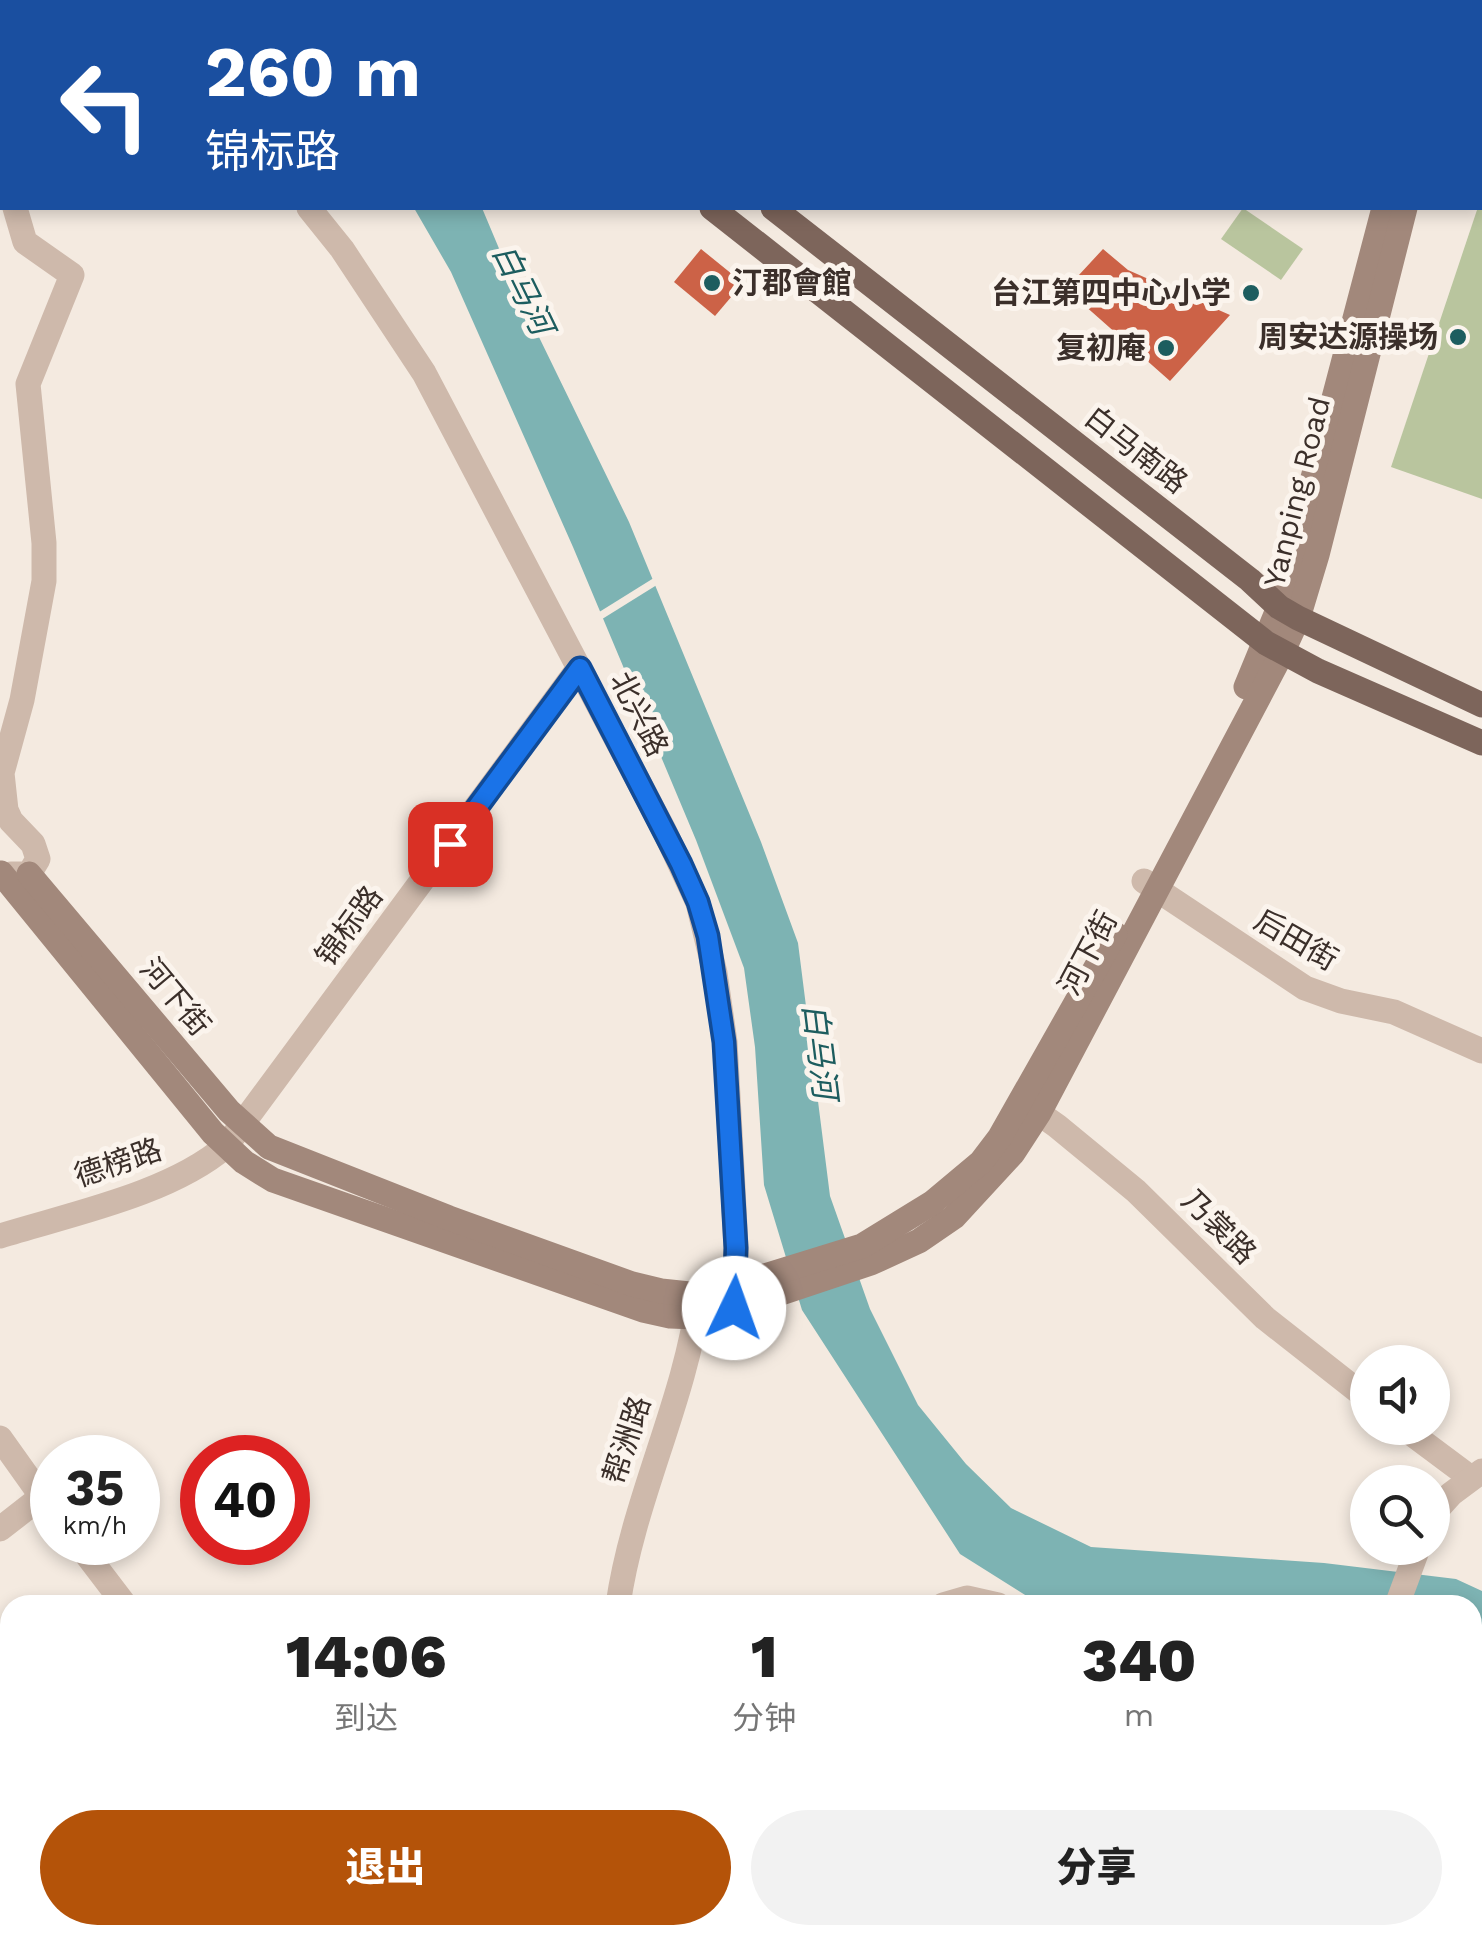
<!DOCTYPE html>
<html lang="zh">
<meta charset="utf-8">
<style>
body{margin:0;font-family:"Work Sans","Noto Sans SC",sans-serif;background:#f2f2f2;color:#222;height:100vh;display:flex;flex-direction:column;font-size:38px;white-space:nowrap}
*{box-sizing:border-box;margin:0}
p{font-size:32px;color:#767676}
.icon{flex:none;width:55px;height:55px;fill:none;stroke:currentColor;stroke-width:2;stroke-linecap:round;stroke-linejoin:round}
.map{position:relative;flex:1;overflow:hidden}
.details{position:absolute;left:0px;top:1595px;width:1482px;height:350px;display:flex;flex-direction:column;background:#fff;border-radius:30px 30px 0 0;box-shadow:0 5px 15px #0003}
.details>*{flex:none}
.banner{position:absolute;left:0px;top:0px;width:1482px;height:210px;box-shadow:0 5px 15px #0003;background:#1a4fa0;color:#fff;overflow:hidden}
.tools{position:absolute;left:1350px;top:1345px;display:grid;gap:20px}
.tools a{display:grid;place-items:center;width:100px;height:100px;border-radius:50%;background:#fff;box-shadow:0 5px 15px #0003;font-size:50px}
.speed{position:absolute;left:30px;top:1435px;display:flex;gap:20px;font-size:50px;font-weight:700;text-align:center}
.speed>*{display:grid;place-content:center;width:130px;height:130px;border-radius:50%;background:#fff;box-shadow:0 5px 15px #0003;line-height:1}
.speed small{font-size:25px;font-weight:400}
.speed .limit{border:15px solid #d22;background:#fff;color:#111}
.pin{position:absolute;display:grid;place-items:center;width:85px;height:85px;color:#fff;margin:-42px;border-radius:20px;box-shadow:0 5px 15px #0006}
.me{position:absolute;width:110px;margin:-55px;rotate:3deg;stroke-linejoin:round;filter:drop-shadow(0 0 8px #0008)}
.turn{display:flex;align-items:center;gap:35px;height:210px;padding:0 40px;font-size:45px}
.turn .icon{width:130px;height:130px;stroke-width:2.5}
.turn b{display:block;font-size:70px;line-height:85px}
.eta{display:flex;justify-content:space-evenly;align-items:center;height:170px;text-align:center}
.eta b{font-size:60px;font-weight:800;line-height:70px}
.primary-button{display:flex;gap:20px;margin-top:auto;padding:20px 40px}
.primary-button a{flex:1;height:115px;border-radius:60px;background:#b45309;color:#fff;font-size:40px;font-weight:800;line-height:115px;text-align:center}
.primary-button a+a{background:#f2f2f2;color:#222}
.map>svg:first-child{display:block}
.green{fill:#b9c59e}
.water{fill:#7db3b3}
.pier{fill:#f4eae0}
.building{fill:#cc6247}
.lines{fill:none;stroke-linecap:round;stroke-linejoin:round}
.tertiary{stroke:#ceb9ab;stroke-width:25}
.secondary{stroke:#a2887b;stroke-width:25}
.primary{stroke:#7d655b;stroke-width:25}
.route-casing{stroke:#114b97;stroke-width:25}
.route{stroke:#1a73e8;stroke-width:18}
.poi-dot{fill:#1d5d5f;stroke:#fbf4ed;stroke-width:4}
.labels{text-anchor:middle;stroke-width:10;stroke-linejoin:round;paint-order:stroke}
.poi-label{font-size:30px;font-weight:bold;fill:#3b2f2a;stroke:#fbf4ed;text-anchor:end}
.street-label{font-size:30px;fill:#3b2f2a;stroke:#fbf4ed}
.water-label{font-size:32px;font-style:italic;fill:#1d5d5f;stroke:#fbf4ed}
</style>
<div class="map">
<svg width="1482" height="1945" viewBox="0 0 1482 1945">
<rect width="100%" height="100%" fill="#f4eae0"/>
<g class="green">
<path d="M1482,195V499L1391,467Z"/>
<path d="M1243,208L1303,249L1281,280L1221,239Z"/>
</g>
<path class="water" d="M414,208H482L519,296L629,522L761,842L798,943L830,1196L870,1309L918,1405L966,1464L1011,1508L1091,1547L1324,1563L1456,1579L1482,1591V1649L1473,1646L1472,1605H1041L960,1554L802,1310L764,1185L755,1047L744,968L696,840L573,547L451,272Z"/>
<path class="pier" d="M657,576L660,583L599,621L596,614Z"/>
<g class="building">
<path d="M701,249L743,283L715,316L674,282Z"/>
<path d="M1103,249L1128,270L1230,315L1170,381L1066,289Z"/>
</g>
<g class="lines">
<g class="tertiary">
<path d="M47,0L51,2"/>
<path d="M0,139L2,146"/>
<path d="M309,208L342,249L424,373L664,830L698,903L715,973L725,1042L732,1169L736,1248L734,1303"/>
<path d="M11,874H29L38,859L33,844L11,821L6,810L2,773L22,700L44,581V543L28,384L72,275L25,242L15,208"/>
<path d="M1144,881L1305,988L1341,1001L1394,1012L1482,1051"/>
<path d="M1023,1102L1057,1126L1136,1191L1265,1318L1368,1399"/>
<path d="M0,1236C71,1214 170,1194 226,1146L579,668"/>
<path d="M1404,1428L1471,1478"/>
<path d="M0,1438L52,1511"/>
<path d="M1432,1515L1451,1494L1482,1471"/>
<path d="M0,1529L41,1497"/>
<path d="M77,1542L125,1605"/>
<path d="M618,1605C633,1499 685,1402 699,1296"/>
<path d="M943,1605L967,1598L998,1605"/>
<path d="M1397,1605L1418,1548"/>
<path d="M1472,1695L1482,1698"/>
<path d="M929,1935L972,1945"/>
<path d="M581,1945L583,1935"/>
<path d="M1280,1945L1284,1935"/>
</g>
<g class="secondary">
<path d="M1421,2V0"/>
<path d="M1440,2V0"/>
<path d="M1246,687L1279,607L1384,208"/>
<path d="M1,873L213,1133L244,1162L273,1180L643,1310L670,1316L696,1317L727,1311L871,1263L919,1241L954,1217L1013,1153L1039,1113L1282,653L1298,618L1317,555L1405,208"/>
<path d="M29,874L229,1111L269,1147L449,1218L632,1284L661,1291L699,1295L722,1289L862,1246L932,1203L981,1162L1000,1137L1115,934"/>
</g>
<g class="primary">
<path d="M428,0L431,2"/>
<path d="M498,0L502,2"/>
<path d="M712,208L1266,643L1318,671L1482,743"/>
<path d="M773,208L1250,580L1279,607L1298,618L1482,705"/>
</g>
</g>
<g class="lines">
<defs>
<path id="route" d="M450,844L580,668L681,864L698,902L708,936L724,1042L736,1248L734,1308"/>
</defs>
<use href="#route" class="route-casing"/>
<use href="#route" class="route"/>
</g>
<g class="poi-dot">
<circle cx="712" cy="283" r="10"/>
<circle cx="1251" cy="293" r="10"/>
<circle cx="1458" cy="337" r="10"/>
<circle cx="1166" cy="348" r="10"/>
</g>
<g class="labels">
<g class="poi-label">
<text x="732" y="293" text-anchor="start">汀郡會館</text>
<text x="1231" y="303">台江第四中心小学</text>
<text x="1438" y="347">周安达源操场</text>
<text x="1146" y="358">复初庵</text>
</g>
<g class="street-label">
<text transform="translate(1136 450) rotate(38)" y="10">白马南路</text>
<text transform="translate(1297 492) rotate(-76)" y="10">Yanping Road</text>
<text transform="translate(639 714) rotate(63)" y="10">北兴路</text>
<text transform="translate(349 926) rotate(-54)" y="10">锦标路</text>
<text transform="translate(1296 940) rotate(30)" y="10">后田街</text>
<text transform="translate(1088 953) rotate(-62)" y="10">河下街</text>
<text transform="translate(175 997) rotate(50)" y="10">河下街</text>
<text transform="translate(118 1163) rotate(-19)" y="10">德榜路</text>
<text transform="translate(1219 1227) rotate(45)" y="10">乃裳路</text>
<text transform="translate(627 1440) rotate(-72)" y="10">帮洲路</text>
</g>
<g class="water-label">
<text transform="translate(523 289) rotate(64)" y="11">白马河</text>
<text transform="translate(820 1051) rotate(83)" y="11">白马河</text>
</g>
</g>
</svg>
<div class="tools">
<a><svg class="icon" aria-label="sound" viewBox="0 0 24 24"><path d="M4 9h4l5-4v14l-5-4H4zM17 9q2 3 0 6"/></svg></a>
<a><svg class="icon" aria-label="search" viewBox="0 0 24 24"><circle cx="10" cy="10" r="6"/><path d="M15 15l6 6"/></svg></a>
</div>
<div class="speed"><div>35<small>km/h</small></div><div class="limit">40</div></div>
<div class="pin" style="left:450px;top:844px;background:#d93025"><svg class="icon" aria-label="arrive" viewBox="0 0 24 24"><path d="M6 21V4h12l-3 4 3 4H6"/></svg></div>
<svg class="me" style="left:734px;top:1308px" viewBox="-20 -20 40 40"><circle r="19" fill="#fff"/><path d="M0-13L10 11 0 6-10 11z" fill="#1a73e8"/></svg>
<div class="banner">
<div class="turn"><svg class="icon" aria-label="left" viewBox="0 0 24 24"><path d="M17 20v-9H6M10 6l-5 5 5 5"/></svg><div><b>260 m</b>锦标路</div></div>
</div>
<section class="details">
<div class="eta">
<div><b>14:06</b><p>到达</p></div>
<div><b>1</b><p>分钟</p></div>
<div><b>340</b><p>m</p></div>
</div>
<div class="primary-button"><a>退出</a><a>分享</a></div>
</section>
</div>
